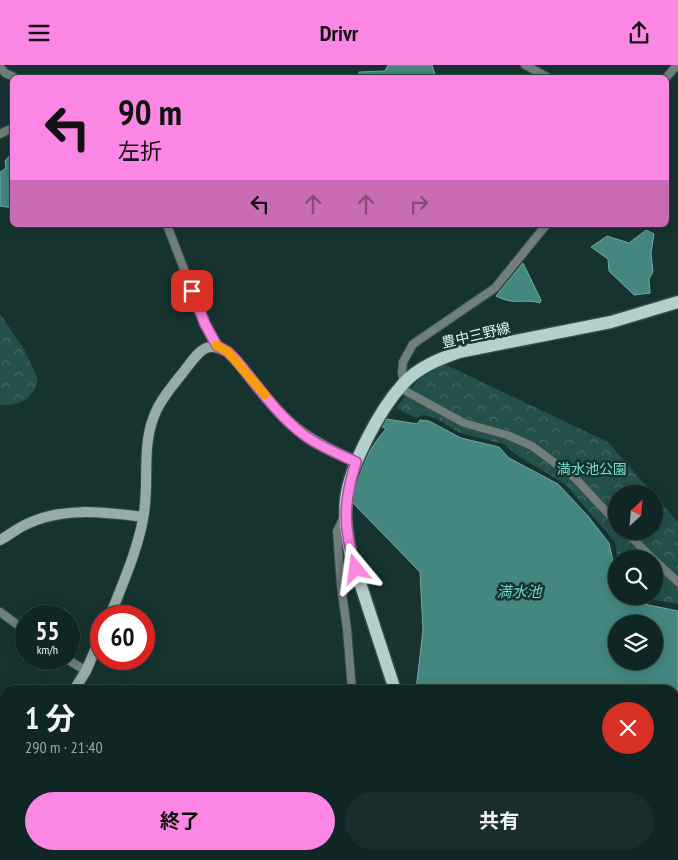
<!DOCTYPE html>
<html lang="ja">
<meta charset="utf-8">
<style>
body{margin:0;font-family:"PT Sans Narrow","Noto Sans JP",sans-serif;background:#192e2c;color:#f1f3f6;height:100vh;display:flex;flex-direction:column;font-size:19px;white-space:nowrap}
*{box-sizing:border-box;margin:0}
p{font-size:16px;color:#9ca5a6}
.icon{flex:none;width:28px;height:28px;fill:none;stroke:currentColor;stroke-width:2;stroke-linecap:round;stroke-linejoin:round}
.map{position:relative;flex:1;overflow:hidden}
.details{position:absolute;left:0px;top:620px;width:679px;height:175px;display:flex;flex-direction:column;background:#102624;border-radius:15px 15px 0 0;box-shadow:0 2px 12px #0003,0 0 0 1px #304341}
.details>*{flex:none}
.banner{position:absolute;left:10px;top:10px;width:659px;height:152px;border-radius:8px;box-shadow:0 2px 12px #0003,0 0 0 1px #304341;background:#fc86e3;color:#111;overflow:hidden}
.needle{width:32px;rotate:26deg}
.controls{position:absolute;left:608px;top:420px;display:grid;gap:10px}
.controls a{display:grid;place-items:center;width:55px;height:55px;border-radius:50%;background:#102624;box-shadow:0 2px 12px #0003,0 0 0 1px #304341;font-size:25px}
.speed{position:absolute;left:15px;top:540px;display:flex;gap:10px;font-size:25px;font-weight:700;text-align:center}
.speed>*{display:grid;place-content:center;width:65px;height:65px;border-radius:50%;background:#102624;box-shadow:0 2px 12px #0003,0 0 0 1px #304341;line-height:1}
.speed small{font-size:12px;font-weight:400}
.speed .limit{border:8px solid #d22;background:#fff;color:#111}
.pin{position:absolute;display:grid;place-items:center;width:42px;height:42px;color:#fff;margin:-21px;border-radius:10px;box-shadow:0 2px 8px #0006}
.me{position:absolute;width:55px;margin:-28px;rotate:344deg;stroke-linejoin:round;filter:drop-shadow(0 0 4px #0008)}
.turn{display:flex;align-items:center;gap:18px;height:105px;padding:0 25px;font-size:22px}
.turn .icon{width:65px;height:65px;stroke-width:2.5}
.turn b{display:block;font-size:35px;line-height:42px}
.lanes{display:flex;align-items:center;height:48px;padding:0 25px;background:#0003;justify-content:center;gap:25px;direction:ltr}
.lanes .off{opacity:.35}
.round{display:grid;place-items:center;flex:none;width:52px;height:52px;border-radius:26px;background:#192e2c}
.headline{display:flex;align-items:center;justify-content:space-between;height:85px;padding:0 25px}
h1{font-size:30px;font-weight:700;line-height:38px}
.button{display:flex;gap:10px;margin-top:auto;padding:10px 25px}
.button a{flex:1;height:58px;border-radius:30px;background:#fc86e3;color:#111;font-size:20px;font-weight:700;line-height:58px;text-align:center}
.button a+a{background:#192e2c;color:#f1f3f6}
header{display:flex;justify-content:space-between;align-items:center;height:65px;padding:0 25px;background:#fc86e3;color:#111;font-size:22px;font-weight:700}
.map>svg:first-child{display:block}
.forest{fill:url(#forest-crowns)}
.water{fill:#438780;stroke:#74a9a3;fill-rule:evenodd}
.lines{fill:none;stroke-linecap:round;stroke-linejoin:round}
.river{stroke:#438780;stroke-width:15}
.street-casing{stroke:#334e4c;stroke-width:10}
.secondary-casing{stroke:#334e4c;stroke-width:12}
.primary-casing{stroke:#334e4c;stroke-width:15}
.street{stroke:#717e7c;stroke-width:8}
.secondary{stroke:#97aca9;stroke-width:10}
.primary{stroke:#b4d0cc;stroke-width:12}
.route-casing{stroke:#a45794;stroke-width:12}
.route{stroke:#fc86e3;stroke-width:9}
.slow{stroke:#f59e0b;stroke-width:9}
.labels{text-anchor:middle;stroke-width:5;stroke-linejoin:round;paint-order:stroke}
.street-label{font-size:14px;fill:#e6f7f5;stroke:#163330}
.park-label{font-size:14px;fill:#76e0d4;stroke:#163330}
.water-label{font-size:15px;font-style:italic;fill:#6cd6ca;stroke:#163330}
</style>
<header><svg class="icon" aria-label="menu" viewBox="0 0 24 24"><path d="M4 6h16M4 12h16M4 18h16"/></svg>Drivr<svg class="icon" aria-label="share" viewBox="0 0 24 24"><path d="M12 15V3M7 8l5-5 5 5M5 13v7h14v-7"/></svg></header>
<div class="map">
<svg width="678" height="795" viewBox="0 0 678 795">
<defs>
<pattern id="forest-crowns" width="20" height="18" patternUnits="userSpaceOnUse" patternTransform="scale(1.25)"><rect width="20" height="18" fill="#23504b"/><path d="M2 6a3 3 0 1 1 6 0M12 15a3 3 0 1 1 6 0" fill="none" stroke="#436a66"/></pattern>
</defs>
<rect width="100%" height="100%" fill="#163330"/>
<g class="forest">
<path d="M0,249L24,284L38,314C33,334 21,341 0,340Z"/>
<path d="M442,298L608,377L653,429H616V466H654V430L678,457V539L642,533L640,531H654V494H618L615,477L566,420L512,387L504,379L460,368L435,353L423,350L416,353L396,343L421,311Z"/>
</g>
<g class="water">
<path d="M388,0H432L436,12H359V7L385,6Z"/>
<path d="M10,90L12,91V143L0,141V107L6,103L5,96Z"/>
<path d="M646,165L654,169L651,188L653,207L649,214L650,228L634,230L609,206L608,194L591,182L607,171L629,178Z"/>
<path d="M523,198L541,235L540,238C524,233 514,241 496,231Z"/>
<path d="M387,354L417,359L420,355L429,356L461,373L499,382L509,393L558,419L588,451L609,478L616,510V531H633L639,538L678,546V736L674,738V625H416L423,565L420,507L352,437C358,410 366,386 386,364L381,361ZM616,559H654V596H616Z"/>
</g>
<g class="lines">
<g class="river">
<path d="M674,740L678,743"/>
<path d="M674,789L678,782"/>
</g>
<defs>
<g id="street">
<path d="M525,0L547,12"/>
<path d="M0,2L5,8L14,12"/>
<path d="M666,13L677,0"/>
<path d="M0,69L12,63"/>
<path d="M167,160L205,259L217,281"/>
<path d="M404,318L402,307L403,297L413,279L495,223L546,160"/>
<path d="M400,323L464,358L507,370L532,381L575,413L616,457"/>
<path d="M344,452L337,466L341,521L347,564L352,625"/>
<path d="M625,466L653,494"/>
<path d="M654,495L678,517"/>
<path d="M0,547L26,566"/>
<path d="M67,594L86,606"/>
<path d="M6,790L12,795"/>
<path d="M370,790L371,795"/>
</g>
<g id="secondary">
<path d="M0,475C8,471 15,465 23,461C60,441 104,447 143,452"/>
<path d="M110,551C122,520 137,487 143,454C150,420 141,384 154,351C161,333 176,317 188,301C201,284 207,276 228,287C249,308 265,335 287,355C307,374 332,385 356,397"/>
<path d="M74,625L86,606L101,571"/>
<path d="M0,733L5,726"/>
</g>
<g id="primary">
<path d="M395,625L350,487C347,469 344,452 346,434C350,400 380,344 403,319C417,303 439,294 459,287L611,257L678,237"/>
<path d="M474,790L480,795"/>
</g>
</defs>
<use href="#street" class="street-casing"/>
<use href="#secondary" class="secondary-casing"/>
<use href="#primary" class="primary-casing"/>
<use href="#street" class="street"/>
<use href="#secondary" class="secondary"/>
<use href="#primary" class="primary"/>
</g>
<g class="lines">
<defs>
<path id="route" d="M192,226L205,259L217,281L228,287L236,295C257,320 277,350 304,370C320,382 339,389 356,397C343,438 343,463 356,504"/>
</defs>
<use href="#route" class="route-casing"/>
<use href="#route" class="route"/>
<path class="slow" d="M216,280L228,287L265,330"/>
</g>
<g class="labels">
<g class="street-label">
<text transform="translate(476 270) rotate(-13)" y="5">豊中三野線</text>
</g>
<g class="park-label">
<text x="592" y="409">満水池公園</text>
</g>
<g class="water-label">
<text x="519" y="532">満水池</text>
</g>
</g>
</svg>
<div class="controls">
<a><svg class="needle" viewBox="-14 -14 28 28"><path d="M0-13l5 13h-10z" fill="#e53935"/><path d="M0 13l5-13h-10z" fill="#9ca5a6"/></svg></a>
<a><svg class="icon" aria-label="search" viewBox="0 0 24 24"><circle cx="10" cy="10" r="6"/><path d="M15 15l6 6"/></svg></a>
<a><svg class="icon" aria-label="layers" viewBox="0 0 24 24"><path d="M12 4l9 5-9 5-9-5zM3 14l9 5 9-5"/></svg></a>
</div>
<div class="speed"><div>55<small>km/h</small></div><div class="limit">60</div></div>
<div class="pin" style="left:192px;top:226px;background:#d93025"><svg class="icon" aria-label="arrive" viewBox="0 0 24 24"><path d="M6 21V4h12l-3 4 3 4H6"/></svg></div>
<svg class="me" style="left:356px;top:504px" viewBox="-20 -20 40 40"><path d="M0-17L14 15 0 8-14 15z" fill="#fc86e3" stroke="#fff" stroke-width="4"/></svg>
<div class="banner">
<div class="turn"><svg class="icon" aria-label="left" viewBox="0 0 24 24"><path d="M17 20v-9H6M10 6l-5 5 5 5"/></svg><div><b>90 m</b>左折</div></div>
<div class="lanes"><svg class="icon" aria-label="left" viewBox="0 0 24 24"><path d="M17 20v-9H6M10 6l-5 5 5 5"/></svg><svg class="icon off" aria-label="ahead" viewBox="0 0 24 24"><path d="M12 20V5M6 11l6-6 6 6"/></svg><svg class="icon off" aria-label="ahead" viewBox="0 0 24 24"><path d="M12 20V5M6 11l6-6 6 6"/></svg><svg class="icon off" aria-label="right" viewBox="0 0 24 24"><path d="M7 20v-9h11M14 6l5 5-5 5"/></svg></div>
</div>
<section class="details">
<div class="headline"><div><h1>1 分</h1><p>290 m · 21:40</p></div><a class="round" style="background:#d93025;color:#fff"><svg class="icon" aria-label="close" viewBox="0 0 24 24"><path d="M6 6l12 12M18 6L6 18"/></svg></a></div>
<div class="button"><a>終了</a><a>共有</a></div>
</section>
</div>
